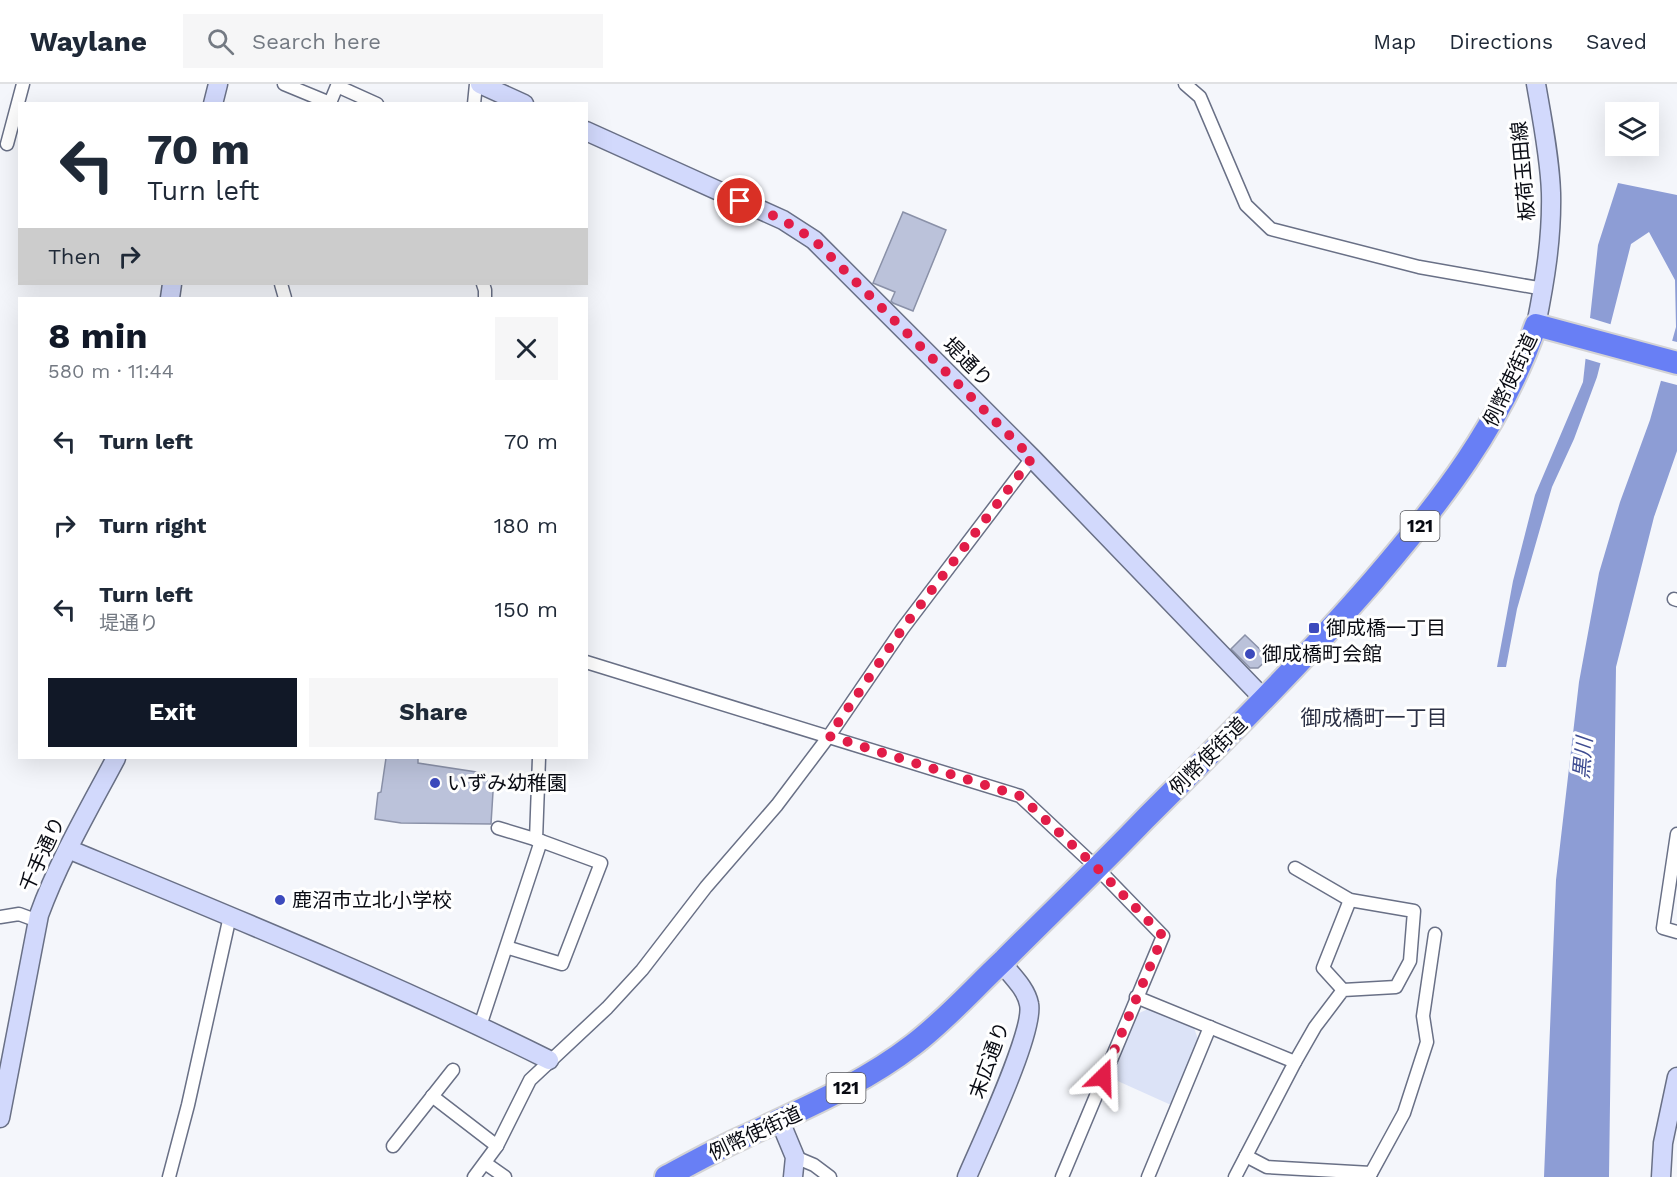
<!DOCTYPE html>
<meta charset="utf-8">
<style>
body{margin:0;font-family:"Work Sans","Noto Sans JP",sans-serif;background:#f6f6f7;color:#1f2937;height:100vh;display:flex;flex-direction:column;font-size:22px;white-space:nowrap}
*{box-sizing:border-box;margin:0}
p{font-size:20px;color:#747a83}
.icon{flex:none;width:33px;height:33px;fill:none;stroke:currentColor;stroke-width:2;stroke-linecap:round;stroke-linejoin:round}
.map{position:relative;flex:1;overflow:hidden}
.drawer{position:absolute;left:18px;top:213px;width:570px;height:462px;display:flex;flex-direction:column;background:#fff;border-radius:0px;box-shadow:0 6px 24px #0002}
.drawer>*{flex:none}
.top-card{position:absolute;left:18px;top:18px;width:570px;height:183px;border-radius:0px;box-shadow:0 6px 24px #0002;background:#fff;color:#1f2937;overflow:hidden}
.fabs{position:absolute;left:1605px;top:18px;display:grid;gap:12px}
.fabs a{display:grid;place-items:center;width:54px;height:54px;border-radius:0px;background:#fff;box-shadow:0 6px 24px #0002;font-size:30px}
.pin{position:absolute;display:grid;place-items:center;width:51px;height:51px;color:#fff;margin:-26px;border:3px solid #fff;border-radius:50%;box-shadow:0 2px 6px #0007}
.me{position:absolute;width:66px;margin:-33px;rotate:22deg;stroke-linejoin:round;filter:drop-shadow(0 0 4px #0008)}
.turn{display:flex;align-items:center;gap:21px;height:126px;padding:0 30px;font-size:27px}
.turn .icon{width:78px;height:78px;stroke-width:2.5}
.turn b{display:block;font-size:42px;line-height:51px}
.then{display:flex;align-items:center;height:57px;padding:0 30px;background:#0003;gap:12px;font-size:22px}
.round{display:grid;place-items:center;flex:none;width:63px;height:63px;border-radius:0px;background:#f6f6f7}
.head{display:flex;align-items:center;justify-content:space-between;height:102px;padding:0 30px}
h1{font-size:36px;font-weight:700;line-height:45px;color:#111827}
.cta{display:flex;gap:12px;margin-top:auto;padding:12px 30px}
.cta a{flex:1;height:69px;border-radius:0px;background:#111827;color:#fff;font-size:24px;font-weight:700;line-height:69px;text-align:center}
.cta a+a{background:#f6f6f7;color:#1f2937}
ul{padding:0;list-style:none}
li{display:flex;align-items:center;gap:18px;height:84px;padding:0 30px}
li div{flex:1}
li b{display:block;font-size:22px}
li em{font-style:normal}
header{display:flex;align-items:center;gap:36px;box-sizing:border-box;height:84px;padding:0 30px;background:#fff;border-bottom:2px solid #e0e1e3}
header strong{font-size:28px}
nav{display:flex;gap:33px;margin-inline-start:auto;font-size:21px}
.search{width:420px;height:54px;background:#f6f6f7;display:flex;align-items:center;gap:15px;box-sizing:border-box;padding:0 21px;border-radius:0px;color:#747a83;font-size:22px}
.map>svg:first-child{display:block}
.green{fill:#dce3f7}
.water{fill:#8d9dd5}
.pier{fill:#f4f6fb}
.building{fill:#bbc2da;stroke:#8a91a8;stroke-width:1.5}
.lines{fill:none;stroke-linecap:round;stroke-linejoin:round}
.street-casing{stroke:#697086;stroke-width:15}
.secondary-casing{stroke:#697086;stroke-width:21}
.highway-casing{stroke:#d3d3d5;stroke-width:26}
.street{stroke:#fff;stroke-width:12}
.secondary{stroke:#d2d9fc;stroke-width:18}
.highway{stroke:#687ff5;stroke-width:22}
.route{stroke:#e11d48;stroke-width:10;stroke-dasharray:0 18}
.poi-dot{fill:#3c4abd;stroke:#fff;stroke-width:2}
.labels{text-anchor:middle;stroke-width:6;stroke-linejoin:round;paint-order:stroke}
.shield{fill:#fff;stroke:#53545a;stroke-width:1.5}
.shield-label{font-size:18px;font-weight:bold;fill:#090b13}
.street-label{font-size:20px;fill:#090b13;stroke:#fff}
.poi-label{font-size:20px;fill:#090b13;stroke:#fff;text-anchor:start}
.neighbourhood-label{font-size:21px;fill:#2c3145;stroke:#fff}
.water-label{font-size:21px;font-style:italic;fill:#3e4c91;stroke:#fff}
</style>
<header>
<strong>Waylane</strong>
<div class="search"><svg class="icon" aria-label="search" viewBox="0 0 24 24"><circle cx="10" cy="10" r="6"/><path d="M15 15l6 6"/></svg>Search here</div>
<nav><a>Map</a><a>Directions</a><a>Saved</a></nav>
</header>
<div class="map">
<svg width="1677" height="1093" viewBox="0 0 1677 1093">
<rect width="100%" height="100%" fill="#f4f6fb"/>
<path class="green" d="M1148,925L1194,944L1198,955L1171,1021L1111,994L1137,930Z"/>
<path class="water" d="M1618,99L1677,111V367L1654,433L1616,583L1609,1093H1544L1556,796L1579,598L1599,489L1620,418L1650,336L1676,243L1675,196L1649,148L1631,160L1597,293L1574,355L1552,403L1517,525L1506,583H1497L1513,497L1535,411L1583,298L1598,161Z"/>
<g class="pier">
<path d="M1587,233L1613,241L1603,280L1583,274Z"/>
<path d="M1669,256L1677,258V301L1658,296Z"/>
</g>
<g class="building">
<path d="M903,128L946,146L913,227L893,219L891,217L895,208L873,199Z"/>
<path d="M1245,551L1269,574L1258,584H1250L1231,565Z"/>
<path d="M386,674H418V679L483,689L493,708L491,740L401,739L375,735L378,709L381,708Z"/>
</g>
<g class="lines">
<defs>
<g id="street">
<path d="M284,0L330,19L337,2L377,20"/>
<path d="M1185,0L1200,13L1246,121L1271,145L1419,183L1544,205"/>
<path d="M474,20L476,0"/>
<path d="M7,60L23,0"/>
<path d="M281,200L285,214"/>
<path d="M483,200L485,206V214"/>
<path d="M1674,515L1677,516"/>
<path d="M586,578L1020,712L1097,784L1163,852L1062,1093"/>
<path d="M498,744L541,757"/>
<path d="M1677,750L1663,844L1677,848"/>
<path d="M536,756L539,674"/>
<path d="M1295,784L1350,816L1414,827L1410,877L1396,903L1343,906L1315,943L1295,978"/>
<path d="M0,833L19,830L38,837"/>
<path d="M1343,906L1323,884L1350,816"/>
<path d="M1136,913L1295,978L1235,1093"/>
<path d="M480,942L541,757L601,779L562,880L506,863"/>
<path d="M432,1012L497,1062"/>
<path d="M393,1062L453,986"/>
<path d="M1246,1072L1267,1083L1371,1089"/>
<path d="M795,1073L814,1081L830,1093"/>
<path d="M485,1079L505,1093"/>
<path d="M169,1093L188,1021L230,832"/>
<path d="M474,1093L497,1062L530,996L607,924L642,886L706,803L777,721L829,652L903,544L1032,374"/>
<path d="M1148,1093L1210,943"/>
<path d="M1369,1093L1404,1029L1427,958L1423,932L1435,850"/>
</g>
<g id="secondary">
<path d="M480,0L524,20"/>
<path d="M1536,0C1542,34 1550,75 1551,109C1552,154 1545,197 1536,241"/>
<path d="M213,20L218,0"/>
<path d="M586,47L783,136L814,156L1032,374L1264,615"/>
<path d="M170,214L172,200"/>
<path d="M68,765C230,832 392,898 549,976"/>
<path d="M0,1034L39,831C59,776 89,725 116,674"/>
<path d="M780,1037L795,1073L793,1093"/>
<path d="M967,1093C980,1062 1035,947 1029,920C1026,904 1011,891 1001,878"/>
<path d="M1661,1093L1663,1059L1677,993"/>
</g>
<path id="highway" d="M666,1093C692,1079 717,1065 744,1053C802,1025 861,1001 913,961C946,936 974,904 1004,876C1051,829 1099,783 1145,735C1223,657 1301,580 1373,497C1440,419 1502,339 1536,241L1677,279"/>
</defs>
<use href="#street" class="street-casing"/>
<use href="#secondary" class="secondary-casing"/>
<use href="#highway" class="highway-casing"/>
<use href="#street" class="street"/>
<use href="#secondary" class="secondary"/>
<use href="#highway" class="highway"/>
</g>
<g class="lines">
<path class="route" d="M740,117L783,136L814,156L1032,374L903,544L829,652L1020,712L1097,784L1163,852L1103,993"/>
</g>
<g class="poi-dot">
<rect x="1308" y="538" width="12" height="12" rx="3"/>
<circle cx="1250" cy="570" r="6"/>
<circle cx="435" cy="699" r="6"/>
<circle cx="280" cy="816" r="6"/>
</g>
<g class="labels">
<g class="shield">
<rect x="1400.5" y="427" width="39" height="30" rx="4.5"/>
<rect x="826.5" y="989" width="39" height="30" rx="4.5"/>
</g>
<g class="shield-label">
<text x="1420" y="448">121</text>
<text x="846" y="1010">121</text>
</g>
<g class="street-label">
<text transform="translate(1523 87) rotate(-95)" y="7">板荷玉田線</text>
<text transform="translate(968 278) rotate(45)" y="7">堤通り</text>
<text transform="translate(1510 296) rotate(-65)" y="7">例幣使街道</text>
<text transform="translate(1208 672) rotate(-45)" y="7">例幣使街道</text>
<text transform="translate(42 770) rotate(-65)" y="7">千手通り</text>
<text transform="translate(989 976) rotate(-70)" y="7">末広通り</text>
<text transform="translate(755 1049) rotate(-25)" y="7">例幣使街道</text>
</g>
<g class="poi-label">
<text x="1326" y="551">御成橋一丁目</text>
<text x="1262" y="577">御成橋町会館</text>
<text x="447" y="706">いずみ幼稚園</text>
<text x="292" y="823">鹿沼市立北小学校</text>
</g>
<g class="neighbourhood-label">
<text x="1374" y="641">御成橋町一丁目</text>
</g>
<g class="water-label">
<text transform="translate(1583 674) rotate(-85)" y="7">黒川</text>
</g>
</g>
</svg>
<div class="fabs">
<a><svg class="icon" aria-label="layers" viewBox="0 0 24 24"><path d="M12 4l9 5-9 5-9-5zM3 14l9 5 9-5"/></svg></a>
</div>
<div class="pin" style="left:740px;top:117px;background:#d93025"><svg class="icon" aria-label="arrive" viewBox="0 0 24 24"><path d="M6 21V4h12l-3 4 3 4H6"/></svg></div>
<svg class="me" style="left:1103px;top:993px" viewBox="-20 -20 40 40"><path d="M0-17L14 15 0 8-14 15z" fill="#e11d48" stroke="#fff" stroke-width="4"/></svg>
<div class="top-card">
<div class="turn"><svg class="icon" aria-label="left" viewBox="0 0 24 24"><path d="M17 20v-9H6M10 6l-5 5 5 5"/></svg><div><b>70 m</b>Turn left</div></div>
<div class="then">Then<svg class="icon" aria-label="right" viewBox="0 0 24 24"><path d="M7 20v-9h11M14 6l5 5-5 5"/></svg></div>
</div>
<section class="drawer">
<div class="head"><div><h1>8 min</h1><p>580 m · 11:44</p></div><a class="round"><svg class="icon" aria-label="close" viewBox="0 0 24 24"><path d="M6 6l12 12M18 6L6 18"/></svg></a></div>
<ul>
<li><svg class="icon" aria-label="left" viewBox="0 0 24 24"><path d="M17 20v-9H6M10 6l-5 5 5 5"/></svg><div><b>Turn left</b></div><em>70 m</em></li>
<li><svg class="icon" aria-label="right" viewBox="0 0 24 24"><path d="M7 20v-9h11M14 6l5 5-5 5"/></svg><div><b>Turn right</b></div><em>180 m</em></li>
<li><svg class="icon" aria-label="left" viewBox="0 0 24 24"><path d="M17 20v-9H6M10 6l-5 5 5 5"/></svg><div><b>Turn left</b><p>堤通り</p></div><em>150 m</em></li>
</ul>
<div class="cta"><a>Exit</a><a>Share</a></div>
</section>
</div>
